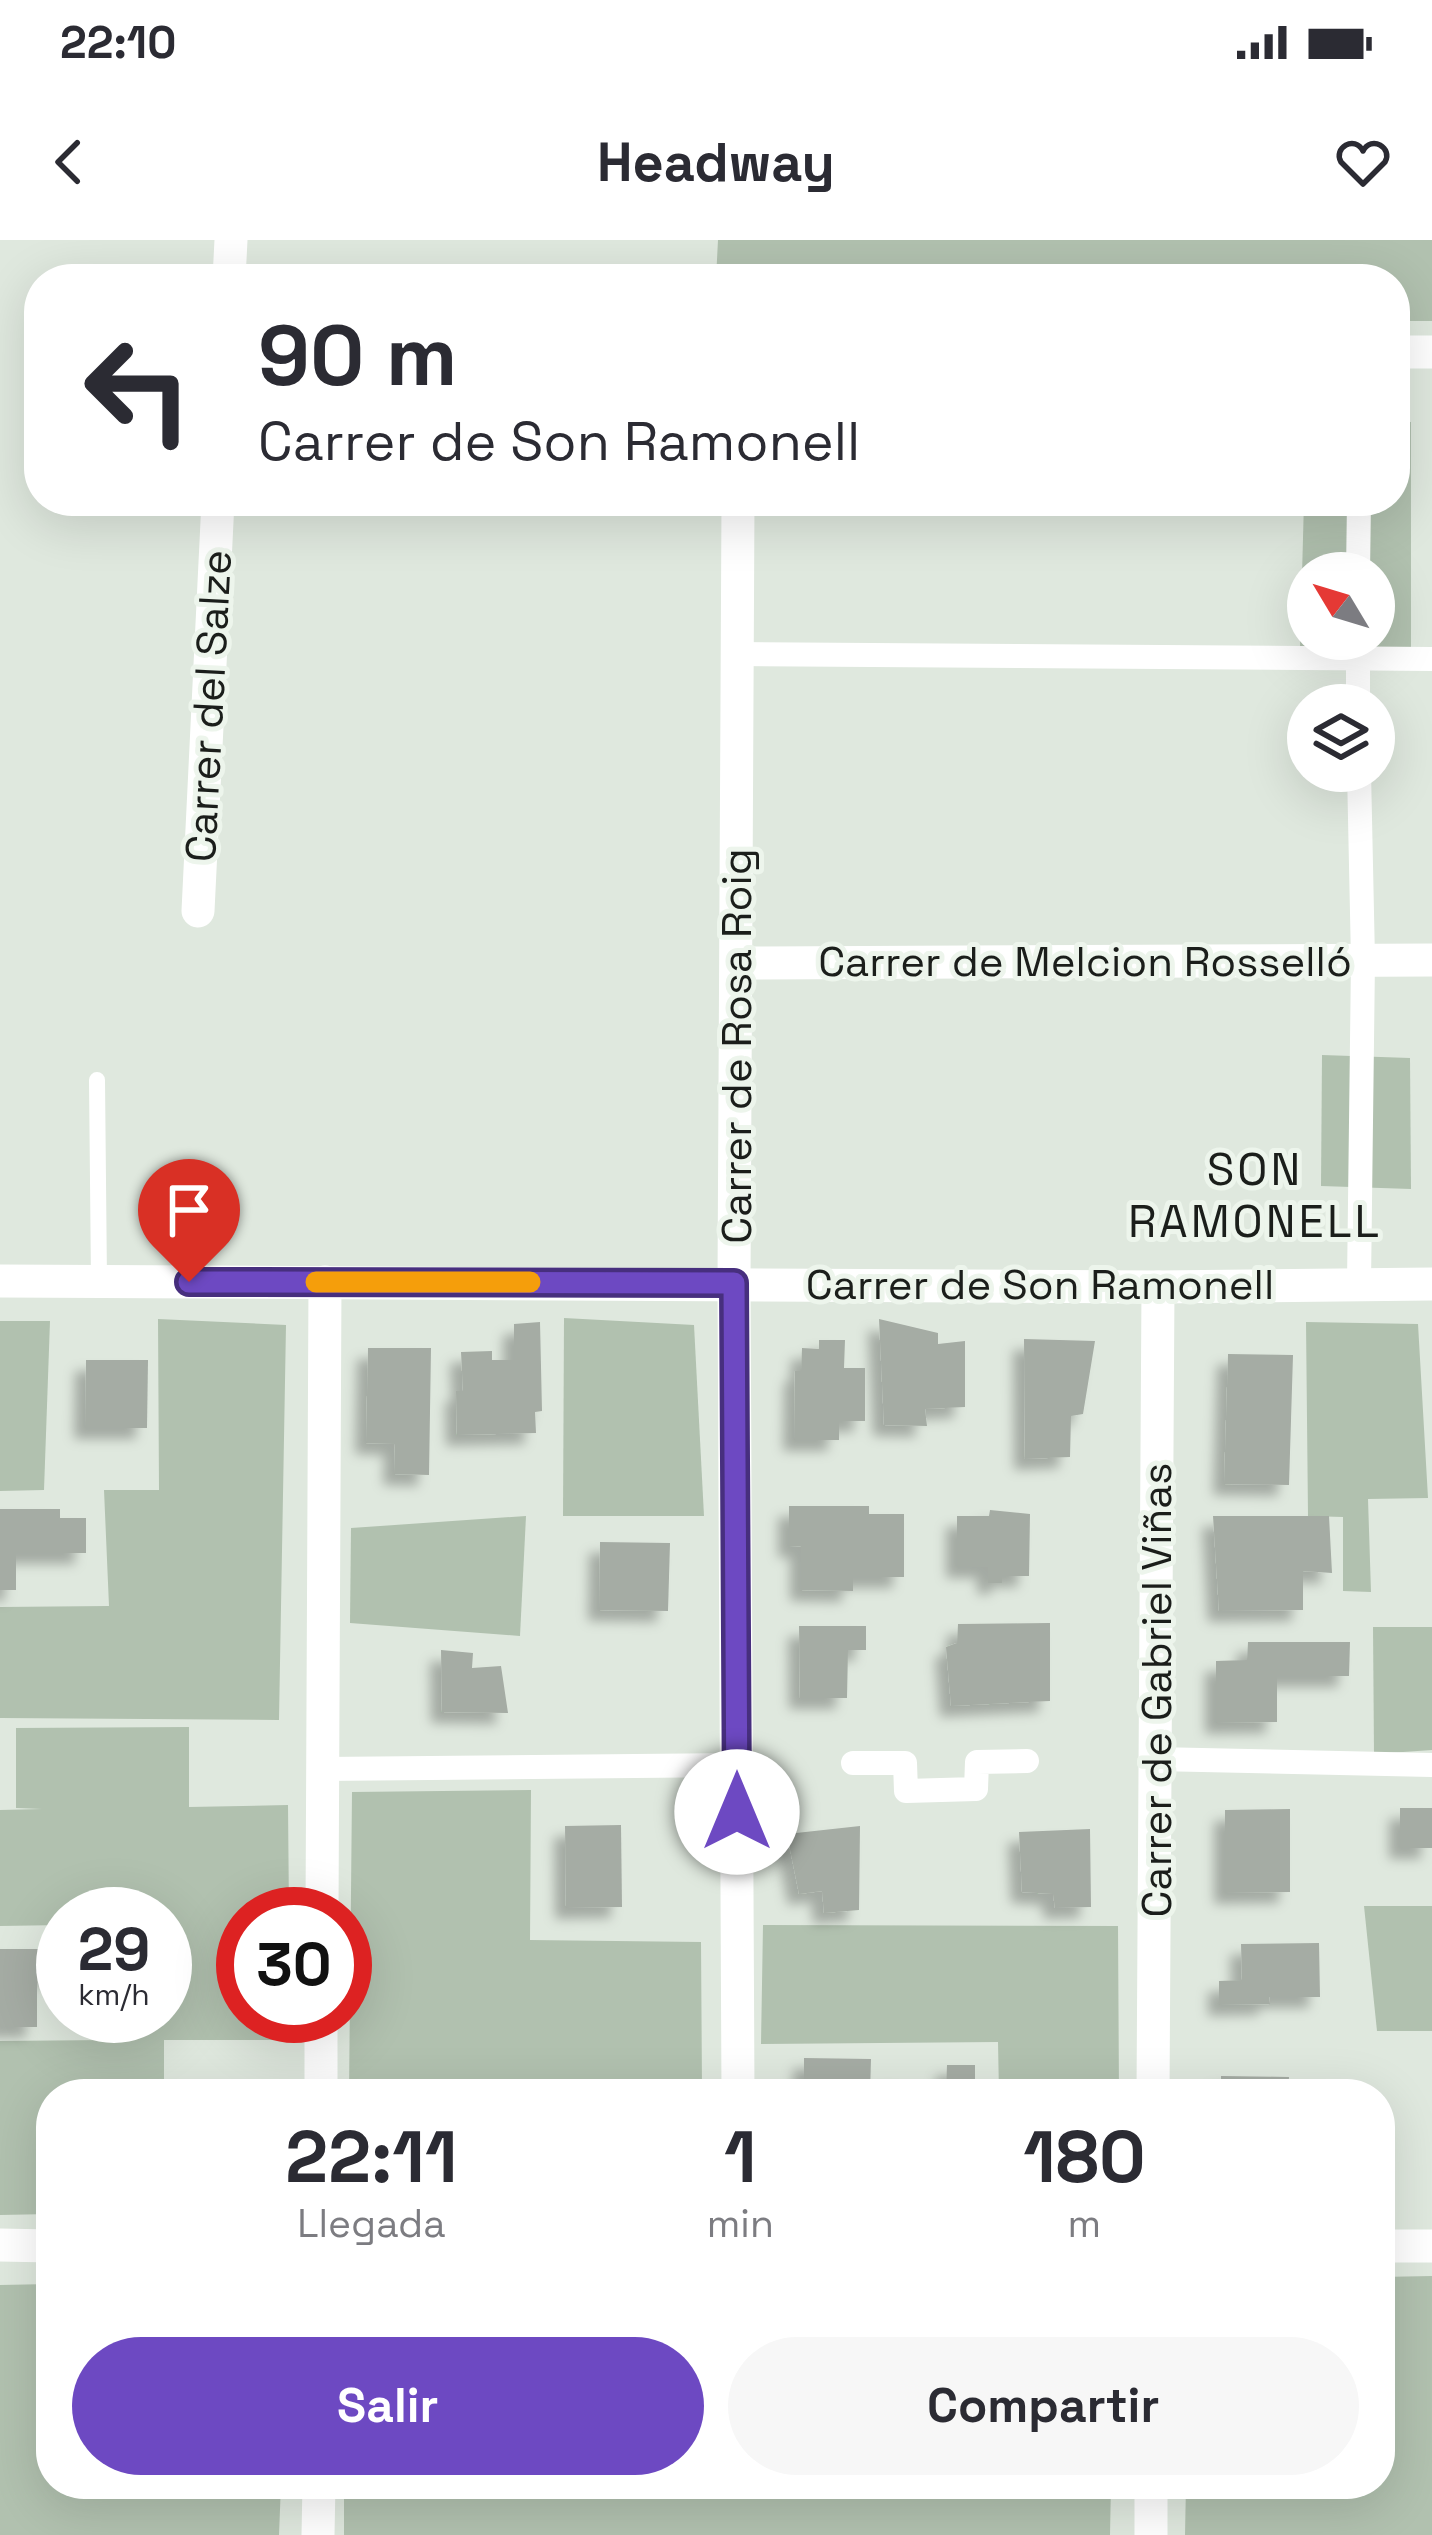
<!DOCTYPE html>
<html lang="es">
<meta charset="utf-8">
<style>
body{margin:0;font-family:"Space Grotesk",sans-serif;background:#f7f7f7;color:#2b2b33;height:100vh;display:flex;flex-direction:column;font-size:45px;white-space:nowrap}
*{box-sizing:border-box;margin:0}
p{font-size:39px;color:#7c7c81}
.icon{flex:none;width:66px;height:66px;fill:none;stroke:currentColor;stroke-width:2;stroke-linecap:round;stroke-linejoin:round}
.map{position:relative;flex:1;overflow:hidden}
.panel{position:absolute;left:36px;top:1839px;width:1359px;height:420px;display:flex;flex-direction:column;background:#fff;border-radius:48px;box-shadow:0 12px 48px #0002}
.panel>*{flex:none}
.banner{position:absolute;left:24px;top:24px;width:1386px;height:252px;border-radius:48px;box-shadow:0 12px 48px #0002;background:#fff;color:#2b2b33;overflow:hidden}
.needle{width:78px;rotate:308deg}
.tools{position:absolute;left:1287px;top:312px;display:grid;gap:24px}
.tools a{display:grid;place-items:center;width:108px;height:108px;border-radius:50%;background:#fff;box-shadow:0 12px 48px #0002;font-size:60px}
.speed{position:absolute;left:36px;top:1647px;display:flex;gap:24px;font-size:60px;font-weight:700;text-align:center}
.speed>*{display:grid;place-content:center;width:156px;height:156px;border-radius:50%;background:#fff;box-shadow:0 12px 48px #0002;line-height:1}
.speed small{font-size:30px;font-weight:400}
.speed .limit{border:18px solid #d22;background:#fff;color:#111}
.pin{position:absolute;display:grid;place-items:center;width:102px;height:102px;color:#fff;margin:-123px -51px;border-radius:50% 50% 50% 0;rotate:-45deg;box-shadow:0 0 12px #0007}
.pin .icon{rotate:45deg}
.me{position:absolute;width:132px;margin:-66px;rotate:0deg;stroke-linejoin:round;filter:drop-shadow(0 0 9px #0008)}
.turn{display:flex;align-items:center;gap:42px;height:252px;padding:0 36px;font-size:54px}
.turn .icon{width:156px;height:156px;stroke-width:2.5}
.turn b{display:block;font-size:84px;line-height:102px}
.eta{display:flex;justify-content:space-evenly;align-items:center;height:204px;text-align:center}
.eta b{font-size:72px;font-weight:800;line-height:84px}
.button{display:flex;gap:24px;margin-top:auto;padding:24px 36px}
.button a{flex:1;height:138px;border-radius:72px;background:#6d49c2;color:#fff;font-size:48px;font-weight:800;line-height:138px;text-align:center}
.button a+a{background:#f7f7f7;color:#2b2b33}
.status{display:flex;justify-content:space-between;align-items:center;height:84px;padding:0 60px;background:#fff;direction:ltr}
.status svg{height:33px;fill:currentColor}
header{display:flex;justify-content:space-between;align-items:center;height:156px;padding:0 36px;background:#fff;font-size:54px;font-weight:800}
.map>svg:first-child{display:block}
.green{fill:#b1c1af;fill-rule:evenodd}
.building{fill:#a5aca4;filter:url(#shadow)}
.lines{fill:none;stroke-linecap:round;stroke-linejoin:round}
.service{stroke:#fff;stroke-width:16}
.pedestrian{stroke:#fff;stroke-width:24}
.minor{stroke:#fff;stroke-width:33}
.route-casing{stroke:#472f7e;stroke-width:30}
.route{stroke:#6d49c2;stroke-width:21}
.slow{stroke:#f59e0b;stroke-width:21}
.labels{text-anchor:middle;stroke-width:10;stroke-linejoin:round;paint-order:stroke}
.street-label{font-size:42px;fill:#1b1e1b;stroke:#edf5ec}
.neighbourhood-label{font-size:45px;letter-spacing:3px;fill:#1b1e1b;stroke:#edf5ec}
</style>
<div class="status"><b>22:10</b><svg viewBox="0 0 49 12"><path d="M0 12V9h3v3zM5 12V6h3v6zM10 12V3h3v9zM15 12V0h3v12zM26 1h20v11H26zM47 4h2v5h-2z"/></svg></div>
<header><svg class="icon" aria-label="back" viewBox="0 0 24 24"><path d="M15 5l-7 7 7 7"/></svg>Headway<svg class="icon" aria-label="heart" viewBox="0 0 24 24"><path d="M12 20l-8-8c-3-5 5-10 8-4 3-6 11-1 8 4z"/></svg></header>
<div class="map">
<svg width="1432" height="2295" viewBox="0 0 1432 2295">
<defs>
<filter id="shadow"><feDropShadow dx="-11" dy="11" stdDeviation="6" flood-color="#0004"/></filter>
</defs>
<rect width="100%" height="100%" fill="#dfe8de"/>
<g class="green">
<path d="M718,0H1432V81H1395V39H716Z"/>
<path d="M1395,181L1411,182V407L1300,409L1304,261H1395ZM1308,333H1374V399H1308Z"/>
<path d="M1322,815L1410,818L1411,949L1321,946Z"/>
<path d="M564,1078L694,1085L704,1276H563Z"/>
<path d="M158,1079L286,1085L279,1480L0,1478V1367L109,1366L104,1250H159Z"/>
<path d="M0,1081H50L44,1250L0,1251Z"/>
<path d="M1306,1082L1418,1084L1428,1258L1368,1259L1371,1352L1343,1351V1277L1308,1276Z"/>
<path d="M526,1276L520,1396L350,1383L351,1288Z"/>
<path d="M1373,1387H1432V1510L1374,1514Z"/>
<path d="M189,1487V1567L288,1565L289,1674H243V1776H290V1800H164V1854H51V1974L0,1975V1801L108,1800L109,1776H165V1674H63V1685L0,1686V1570L42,1569L16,1568V1488Z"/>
<path d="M531,1550L530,1700L701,1702L702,1848L530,1847L529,1854H349L352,1552Z"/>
<path d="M1364,1666H1432V1791H1377Z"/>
<path d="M763,1685L1118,1686L1119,1854H999L998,1802L761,1804Z"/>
<path d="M1432,2036V2295H1185L1186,2244H1380V2037Z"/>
<path d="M51,2044V2244H281L279,2295H0V2045Z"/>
<path d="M344,2244H1111L1110,2295H344Z"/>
</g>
<g class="building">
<path d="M879,1079L938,1093V1104L965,1101V1167L925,1169L927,1186L884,1185Z"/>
<path d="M540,1082L542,1171L535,1172L536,1193L457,1195L456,1151H463L461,1112L492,1111V1120H514V1084Z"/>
<path d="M1024,1099L1095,1101L1083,1174L1071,1176L1070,1217L1025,1219Z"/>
<path d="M819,1100H845L844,1128H865V1181H839V1200H794L795,1131H801L802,1108L819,1109Z"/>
<path d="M368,1108H431L429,1235L394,1234L395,1204L366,1203Z"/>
<path d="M1228,1114L1293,1115L1289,1245L1224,1244Z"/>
<path d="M86,1120H148L147,1188H85Z"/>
<path d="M789,1266H869V1274H904V1337H853V1351L801,1350V1306L789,1307Z"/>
<path d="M0,1269H60V1278H86V1313H16V1350H0Z"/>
<path d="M990,1270L1030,1274L1029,1336H1002V1343H988V1327H957V1276H989Z"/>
<path d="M1213,1276H1329L1332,1333L1303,1331V1370L1219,1371Z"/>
<path d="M600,1302L670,1303L668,1371L599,1370Z"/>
<path d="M1050,1383V1461L951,1466L946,1407L957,1403L958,1384Z"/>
<path d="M799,1386H866V1410H848L847,1458H800Z"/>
<path d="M1248,1402H1350L1349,1436H1277V1482L1216,1483V1421L1247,1420Z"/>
<path d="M441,1410L473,1413L472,1428L501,1426L508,1473L442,1472Z"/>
<rect x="1400" y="1568" width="32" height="40"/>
<path d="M1290,1569V1652L1225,1653V1570Z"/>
<path d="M621,1585L622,1667L566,1668L565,1586Z"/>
<path d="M860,1586L859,1670L824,1673L822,1651L799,1654L787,1594Z"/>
<path d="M1090,1589L1091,1667L1055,1668L1053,1654L1022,1652L1019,1592Z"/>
<path d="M1319,1703L1320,1757H1269L1270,1764L1219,1765V1741L1242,1740L1241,1704Z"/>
<path d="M0,1709H63V1734H37V1787H0Z"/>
<path d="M804,1818L871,1819L870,1854H804Z"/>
<path d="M947,1825H975V1854H890V1839H908V1846H946Z"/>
<path d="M1221,1836L1289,1837L1288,1854H1221Z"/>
</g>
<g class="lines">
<path class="service" d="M97,840L99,1041"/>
<g class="pedestrian">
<path d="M1358,333L1359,261"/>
<path d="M1358,399V465"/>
<path d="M737,414L1432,419"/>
<path d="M1359,1044L1363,720L1359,531"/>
<path d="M1155,1519L1432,1525"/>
<path d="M853,1523H905L906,1551L976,1549L977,1522L1027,1521"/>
<path d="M323,1529L737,1525"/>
</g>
<g class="minor">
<path d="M229,39L231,0"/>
<path d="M1395,112H1432"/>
<path d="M738,261L734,1043L738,1854"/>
<path d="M198,671L218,261"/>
<path d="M738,723L1432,720"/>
<path d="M0,1041L1158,1047L1432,1044"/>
<path d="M322,1674L325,1042"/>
<path d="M321,1854V1776"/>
<path d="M1153,1854L1158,1047"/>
<path d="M0,2005L51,2006"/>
<path d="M1380,2006H1432"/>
<path d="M318,2295L319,2244"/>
<path d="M1151,2295V2244"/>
</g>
</g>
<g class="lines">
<defs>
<path id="route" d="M189,1042L734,1043L737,1572"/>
</defs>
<use href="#route" class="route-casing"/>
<use href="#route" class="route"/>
<path class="slow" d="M316,1042H530"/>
</g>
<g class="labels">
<g class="street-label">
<text transform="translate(208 466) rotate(-87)" y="15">Carrer del Salze</text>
<text x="1085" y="736">Carrer de Melcion Rosselló</text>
<text transform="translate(736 806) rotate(-90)" y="15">Carrer de Rosa Roig</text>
<text x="1040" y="1059">Carrer de Son Ramonell</text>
<text transform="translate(1156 1450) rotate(-90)" y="15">Carrer de Gabriel Viñas</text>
</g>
<g class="neighbourhood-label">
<text x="1255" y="945">SON<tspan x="1255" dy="52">RAMONELL</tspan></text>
</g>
</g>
</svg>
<div class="tools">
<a><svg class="needle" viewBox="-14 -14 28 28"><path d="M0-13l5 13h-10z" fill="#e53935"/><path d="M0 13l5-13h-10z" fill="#7c7c81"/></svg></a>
<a><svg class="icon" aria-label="layers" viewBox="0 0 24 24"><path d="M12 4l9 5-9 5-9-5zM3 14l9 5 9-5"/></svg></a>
</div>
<div class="speed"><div>29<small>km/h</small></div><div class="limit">30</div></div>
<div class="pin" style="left:189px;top:1042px;background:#d93025"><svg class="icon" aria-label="arrive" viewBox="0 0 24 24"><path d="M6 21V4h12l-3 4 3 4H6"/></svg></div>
<svg class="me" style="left:737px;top:1572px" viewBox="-20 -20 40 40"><circle r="19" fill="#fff"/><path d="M0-13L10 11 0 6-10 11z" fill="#6d49c2"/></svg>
<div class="banner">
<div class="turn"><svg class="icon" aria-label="left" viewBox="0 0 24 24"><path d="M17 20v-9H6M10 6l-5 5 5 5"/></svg><div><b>90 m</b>Carrer de Son Ramonell</div></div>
</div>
<section class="panel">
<div class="eta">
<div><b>22:11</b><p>Llegada</p></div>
<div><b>1</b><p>min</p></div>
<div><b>180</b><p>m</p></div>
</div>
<div class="button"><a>Salir</a><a>Compartir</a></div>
</section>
</div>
